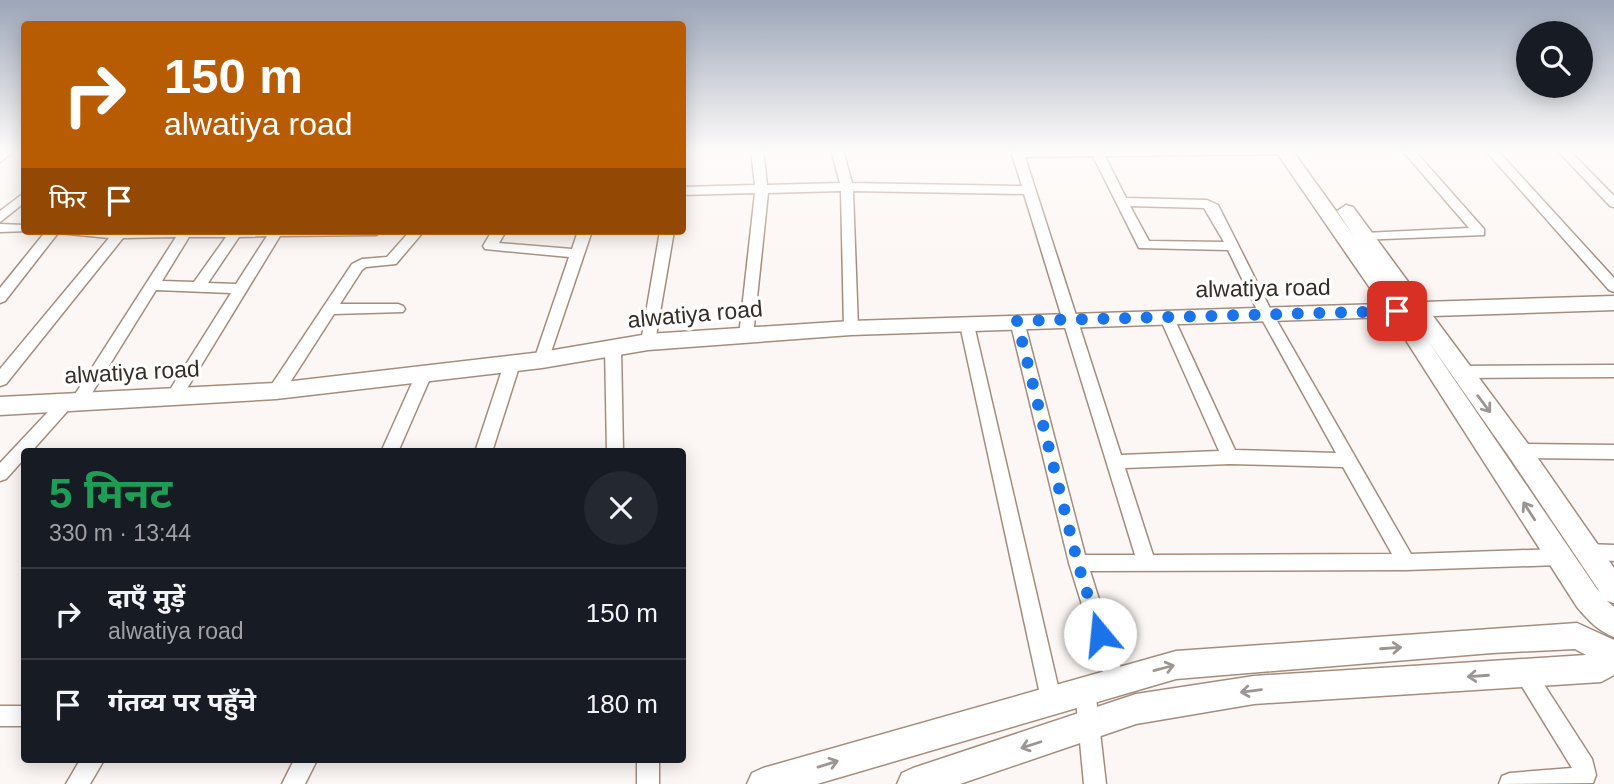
<!DOCTYPE html>
<html lang="hi">
<meta charset="utf-8">
<style>
body{margin:0;font-family:Arial,"Noto Sans Devanagari",sans-serif;background:#242831;color:#f1f3f6;height:100vh;display:flex;flex-direction:column;font-size:26px;white-space:nowrap}
*{box-sizing:border-box;margin:0}
p{font-size:23px;color:#9ea1a6}
.icon{flex:none;width:38px;height:38px;fill:none;stroke:currentColor;stroke-width:2;stroke-linecap:round;stroke-linejoin:round}
.map{position:relative;flex:1;overflow:hidden}
.details{position:absolute;left:21px;top:448px;width:665px;height:315px;display:flex;flex-direction:column;background:#171b24;border-radius:7px;box-shadow:0 4px 18px #0003}
.details>*{flex:none}
.banner{position:absolute;left:21px;top:21px;width:665px;height:214px;border-radius:7px;box-shadow:0 4px 18px #0003;background:#b85c04;color:#fff;overflow:hidden}
.tools{position:absolute;left:1516px;top:21px;display:grid;gap:14px}
.tools a{display:grid;place-items:center;width:77px;height:77px;border-radius:50%;background:#171b24;box-shadow:0 4px 18px #0003;font-size:35px}
.pin{position:absolute;display:grid;place-items:center;width:60px;height:60px;color:#fff;margin:-30px;border-radius:14px;box-shadow:0 4px 10px #0006}
.me{position:absolute;width:77px;margin:-38px;rotate:343deg;stroke-linejoin:round;filter:drop-shadow(0 0 5px #0008)}
.turn{display:flex;align-items:center;gap:24px;height:147px;padding:0 28px;font-size:32px}
.turn .icon{width:91px;height:91px;stroke-width:2.5}
.turn b{display:block;font-size:49px;line-height:60px}
.then{display:flex;align-items:center;height:66px;padding:0 28px;background:#0003;gap:14px;font-size:26px}
.round{display:grid;place-items:center;flex:none;width:74px;height:74px;border-radius:37px;background:#242831}
.overview{display:flex;align-items:center;justify-content:space-between;height:119px;padding:0 28px}
h1{font-size:42px;font-weight:700;line-height:52px;color:#1e9e55}
ul{padding:0;list-style:none}
li{display:flex;align-items:center;gap:21px;height:91px;padding:0 28px;border-top:2px solid #363941}
li div{flex:1}
li b{display:block;font-size:26px}
li em{font-style:normal}
.map>svg:first-child{display:block}
.lines{fill:none;stroke-linecap:round;stroke-linejoin:round}
.street-casing{stroke:#a48d7e;stroke-width:3}
.secondary-casing{stroke:#a48d7e;stroke-width:3}
.street{fill:#fff;fill-rule:evenodd}
.secondary{fill:#fff;fill-rule:evenodd}
.oneway{stroke:#9b9693}
.route{stroke:#1a73e8;stroke-width:12;stroke-dasharray:0 21.6}
.labels{text-anchor:middle;stroke-width:7;stroke-linejoin:round;paint-order:stroke}
.street-label{font-size:23px;fill:#372d27;stroke:#fff}
</style>
<div class="map">
<svg width="1614" height="784" viewBox="0 0 1614 784">
<rect width="100%" height="100%" fill="#fcf7f4"/>
<g class="lines">
<defs>
<g id="street">
<path d="M3,150H16L0,162V152Z"/>
<path d="M751,150H763L767,185L840,183L831,150H843L852,183L1022,186L1012,154L1018,150H1291L1285,154L1105,156L1126,198L1207,200L1218,205L1273,314L1411,554L1559,549L1566,551L1568,557L1566,563L1559,565L1406,570L1090,571L1125,681L1122,688L1115,691L1108,688L1069,563L1010,321L1012,317L1017,316L1024,321L1085,555H1135L1024,194L853,191L858,328L851,333L844,328L841,191L768,193L753,336L746,341L739,336L755,193L682,195V187L755,185ZM1093,156L1139,248L1228,250L1259,314L1336,453L1235,450L1173,316L1166,311L1159,316L1219,451L1121,455L1025,157ZM1130,206L1204,208L1224,242L1149,241ZM1230,464L1343,467L1392,554L1153,555L1125,468Z"/>
<path d="M1402,150H1414L1484,229V235L1359,240V234L1364,233L1469,228Z"/>
<path d="M1485,150H1497L1614,278V292L1609,290Z"/>
<path d="M1557,150H1569L1614,196V207L1610,206Z"/>
<path d="M24,193V203L0,222V211Z"/>
<path d="M0,224L24,225V231H29L0,232Z"/>
<path d="M46,231H383L376,235L280,236L180,400L174,402L166,396L231,293L156,290L84,406H72L31,452H24V459L6,479L0,481V463L60,399H72L176,237L123,238L6,384L0,386V369L109,238L58,233L5,301L0,303V288ZM267,236L236,284L208,283L239,237ZM189,237H226L194,282L162,281Z"/>
<path d="M410,231H424L396,264L366,267L362,270L340,304H398L403,306L405,309L403,312L334,314L282,395H270L268,391L270,387L352,264L362,259L387,257Z"/>
<path d="M492,231H506L499,243L572,249L578,231H592L547,364H537L534,360L569,257L485,249L483,246Z"/>
<path d="M660,231H674L655,342L648,347L641,342Z"/>
<path d="M967,320L974,325L1061,699L1058,706L1051,709L1044,706L1041,699L960,325Z"/>
<path d="M613,342L621,347L623,452H607L605,347Z"/>
<path d="M512,358L520,364L492,452H475L504,364Z"/>
<path d="M1614,365V377L1460,378L1452,372L1460,366Z"/>
<path d="M424,368L432,374L398,452H381L416,374Z"/>
<path d="M1519,444L1614,445V459L1519,458L1513,456L1511,451L1513,446Z"/>
<path d="M1586,544L1614,545V561L1580,558L1577,552L1580,546Z"/>
<path d="M1525,663L1532,666L1592,759L1596,775L1593,783L1499,784L1502,776L1510,773L1572,768L1518,680L1515,673L1518,666Z"/>
<path d="M1085,679L1092,682L1095,689L1106,784H1084L1075,689L1078,682Z"/>
<rect x="0" y="706" width="24" height="20"/>
<path d="M80,760H104L90,784H66Z"/>
<path d="M294,760H317L305,784H282Z"/>
<rect x="637" y="760" width="22" height="24"/>
</g>
<g id="secondary">
<path d="M1275,150H1292L1354,236L1337,211L1346,205L1353,207L1423,302L1614,296V310L1433,316L1528,444L1614,568V603L1607,601L1614,607V637C1598,631 1588,620 1577,607L1391,317L851,335L648,350L542,368L276,399L0,415V397L276,383L542,352L648,334L851,321L1381,304ZM1426,338L1510,458L1600,592L1597,589Z"/>
<path d="M1577,623L1614,640V675L1601,682L1254,704L1136,724L960,784H897L902,773L913,768L1136,694L1254,676L1586,655L1575,649L1492,653L1176,679L817,784H747L752,773L763,768L1176,651Z"/>
</g>
</defs>
<use href="#street" class="street-casing"/>
<use href="#secondary" class="secondary-casing"/>
<use href="#street" class="street"/>
<use href="#secondary" class="secondary"/>
</g>
<defs><path id="oneway-shaft" d="M-6 0H5M1.5-3L5.5 0L1.5 3" fill="none" stroke-width="1.6" stroke-linecap="round" stroke-linejoin="round" transform="scale(1.75)"/></defs>
<g class="oneway">
<use href="#oneway-shaft" transform="translate(1484 404) rotate(53)"/>
<use href="#oneway-shaft" transform="translate(1529 511) rotate(-123)"/>
<use href="#oneway-shaft" transform="translate(1391 648) rotate(-4)"/>
<use href="#oneway-shaft" transform="translate(1164 668) rotate(-15)"/>
<use href="#oneway-shaft" transform="translate(1478 676) rotate(176)"/>
<use href="#oneway-shaft" transform="translate(1251 691) rotate(173)"/>
<use href="#oneway-shaft" transform="translate(1031 745) rotate(162)"/>
<use href="#oneway-shaft" transform="translate(828 764) rotate(-17)"/>
</g>
<linearGradient id="sky" x2="0" y2="1"><stop stop-color="#9ca6b8"/><stop offset="0.58" stop-color="#fefbfa"/><stop offset="1" stop-color="#fefbfa" stop-opacity="0"/></linearGradient>
<rect width="1614" height="260" fill="url(#sky)"/>
<g class="lines">
<path class="route" d="M1100,634L1078,564L1017,321L1397,311"/>
</g>
<g class="labels">
<g class="street-label">
<text transform="translate(1263 288) rotate(-1)" y="8">alwatiya road</text>
<text transform="translate(695 314) rotate(-5)" y="8">alwatiya road</text>
<text transform="translate(132 372) rotate(-3)" y="8">alwatiya road</text>
</g>
</g>
</svg>
<div class="tools">
<a><svg class="icon" aria-label="search" viewBox="0 0 24 24"><circle cx="10" cy="10" r="6"/><path d="M15 15l6 6"/></svg></a>
</div>
<div class="pin" style="left:1397px;top:311px;background:#d93025"><svg class="icon" aria-label="arrive" viewBox="0 0 24 24"><path d="M6 21V4h12l-3 4 3 4H6"/></svg></div>
<svg class="me" style="left:1100px;top:634px" viewBox="-20 -20 40 40"><circle r="19" fill="#fff"/><path d="M0-13L10 11 0 6-10 11z" fill="#1a73e8"/></svg>
<div class="banner">
<div class="turn"><svg class="icon" aria-label="right" viewBox="0 0 24 24"><path d="M7 20v-9h11M14 6l5 5-5 5"/></svg><div><b>150 m</b>alwatiya road</div></div>
<div class="then">फिर<svg class="icon" aria-label="arrive" viewBox="0 0 24 24"><path d="M6 21V4h12l-3 4 3 4H6"/></svg></div>
</div>
<section class="details">
<div class="overview"><div><h1>5 मिनट</h1><p>330 m · 13:44</p></div><a class="round"><svg class="icon" aria-label="close" viewBox="0 0 24 24"><path d="M6 6l12 12M18 6L6 18"/></svg></a></div>
<ul>
<li><svg class="icon" aria-label="right" viewBox="0 0 24 24"><path d="M7 20v-9h11M14 6l5 5-5 5"/></svg><div><b>दाएँ मुड़ें</b><p>alwatiya road</p></div><em>150 m</em></li>
<li><svg class="icon" aria-label="arrive" viewBox="0 0 24 24"><path d="M6 21V4h12l-3 4 3 4H6"/></svg><div><b>गंतव्य पर पहुँचे</b></div><em>180 m</em></li>
</ul>
</section>
</div>
